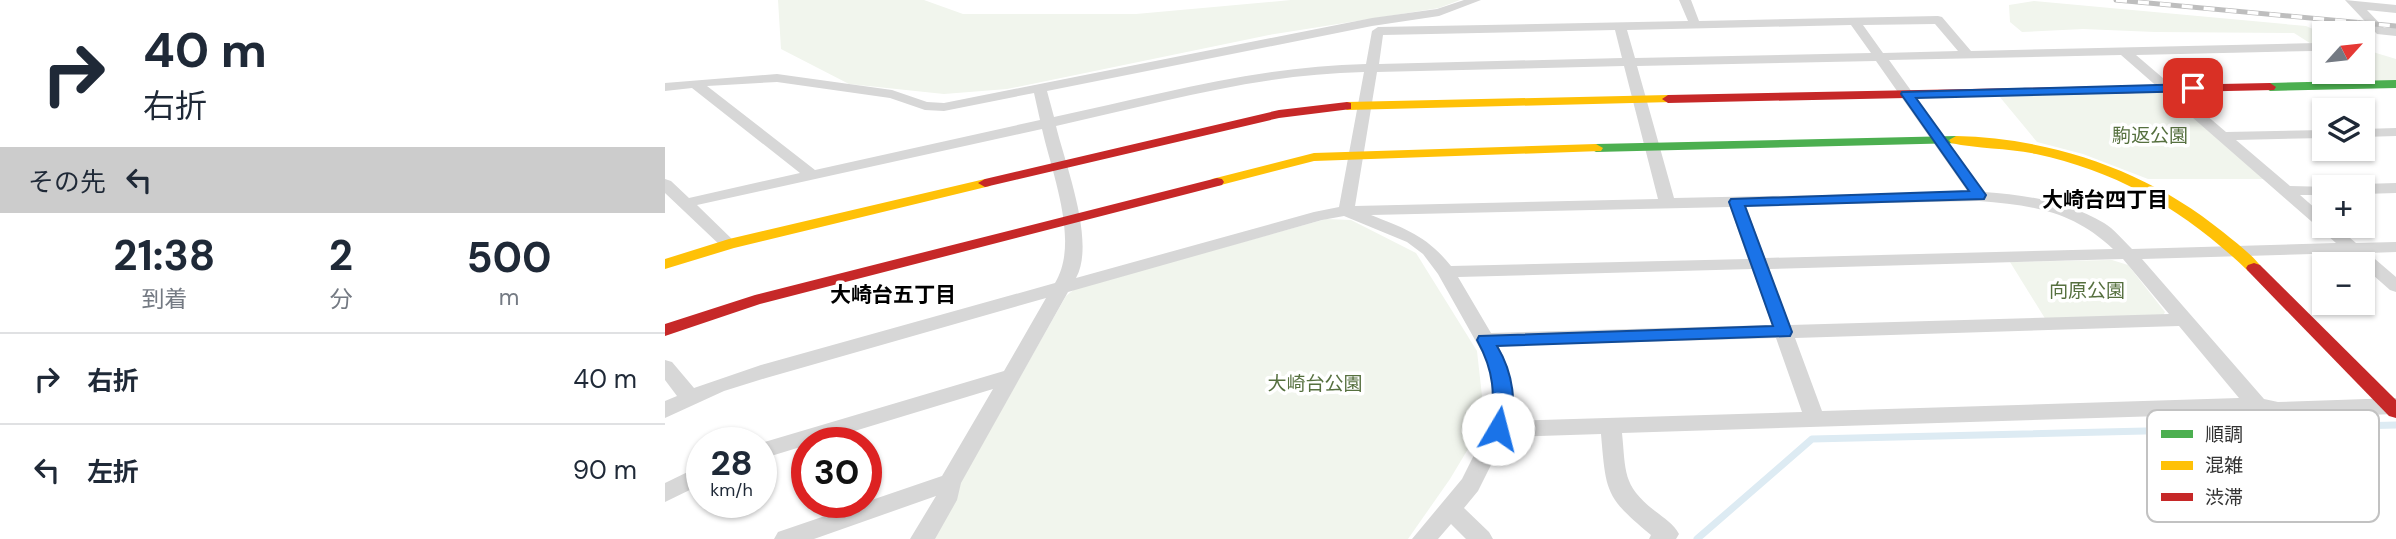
<!DOCTYPE html>
<html lang="ja">
<meta charset="utf-8">
<style>
body{margin:0;font-family:"DM Sans","Noto Sans JP",sans-serif;background:#f2f2f3;color:#1f2937;height:100vh;display:flex;flex-direction:column;font-size:26px;white-space:nowrap}
*{box-sizing:border-box;margin:0}
p{font-size:23px;color:#747a83}
.icon{flex:none;width:38px;height:38px;fill:none;stroke:currentColor;stroke-width:2;stroke-linecap:round;stroke-linejoin:round}
.map{position:relative;flex:1;overflow:hidden}
.panel{display:flex;flex-direction:column;background:#fff;width:665px}
.panel>*{flex:none}
.guide{background:#fff;color:#1f2937;overflow:hidden}
.needle{width:46px;rotate:63deg}
.buttons{position:absolute;left:1647px;top:21px;display:grid;gap:14px}
.buttons a{display:grid;place-items:center;width:63px;height:63px;border-radius:0px;background:#fff;box-shadow:0 2px 5px #0004;font-size:35px}
.speed{position:absolute;left:21px;top:427px;display:flex;gap:14px;font-size:35px;font-weight:700;text-align:center}
.speed>*{display:grid;place-content:center;width:91px;height:91px;border-radius:50%;background:#fff;box-shadow:0 2px 5px #0004;line-height:1}
.speed small{font-size:18px;font-weight:400}
.speed .limit{border:10px solid #d22;background:#fff;color:#111}
.pin{position:absolute;display:grid;place-items:center;width:60px;height:60px;color:#fff;margin:-30px;border-radius:14px;box-shadow:0 4px 10px #0006}
.me{position:absolute;width:77px;margin:-38px;rotate:8deg;stroke-linejoin:round;filter:drop-shadow(0 0 5px #0008)}
.turn{display:flex;align-items:center;gap:24px;height:147px;padding:0 28px;font-size:32px}
.turn .icon{width:91px;height:91px;stroke-width:2.5}
.turn b{display:block;font-size:49px;line-height:60px}
.then{display:flex;align-items:center;height:66px;padding:0 28px;background:#0003;gap:14px;font-size:26px}
.eta{display:flex;justify-content:space-evenly;align-items:center;height:119px;text-align:center}
.eta b{font-size:42px;font-weight:700;line-height:49px}
ul{padding:0;list-style:none}
li{display:flex;align-items:center;gap:21px;height:91px;padding:0 28px;border-top:2px solid #e0e1e3}
li div{flex:1}
li b{display:block;font-size:26px}
li em{font-style:normal}
main{display:flex;flex:1;min-height:0}
.map>svg:first-child{display:block}
.green{fill:#f1f5ed}
.lines{fill:none;stroke-linecap:round;stroke-linejoin:round}
.stream{stroke:#ddebf3;stroke-width:7}
.street{fill:#d7d7d7;fill-rule:evenodd}
.fast{fill:#4caf50;fill-rule:evenodd}
.slow{fill:#ffc107;fill-rule:evenodd}
.jam{fill:#c62828;fill-rule:evenodd}
.rail-casing{stroke:#bebebe;stroke-width:5}
.rail{stroke:#fff;stroke-width:3.5;stroke-dasharray:11;stroke-linecap:butt}
.route{fill:#1a73e8;stroke:#114b97;stroke-width:2}
.labels{text-anchor:middle;stroke-width:7;stroke-linejoin:round;paint-order:stroke}
.park-label{font-size:19px;fill:#56703f;stroke:#fff}
.neighbourhood-label{font-size:21px;font-weight:bold;fill:#000;stroke:#fff}
.key{fill:#fff;stroke:#c2c2c2;stroke-width:2}
.key-label{font-size:19px;fill:#333}
</style>
<main>
<section class="panel">
<div class="guide">
<div class="turn"><svg class="icon" aria-label="right" viewBox="0 0 24 24"><path d="M7 20v-9h11M14 6l5 5-5 5"/></svg><div><b>40 m</b>右折</div></div>
<div class="then">その先<svg class="icon" aria-label="left" viewBox="0 0 24 24"><path d="M17 20v-9H6M10 6l-5 5 5 5"/></svg></div>
</div>
<div class="eta">
<div><b>21:38</b><p>到着</p></div>
<div><b>2</b><p>分</p></div>
<div><b>500</b><p>m</p></div>
</div>
<ul>
<li><svg class="icon" aria-label="right" viewBox="0 0 24 24"><path d="M7 20v-9h11M14 6l5 5-5 5"/></svg><div><b>右折</b></div><em>40 m</em></li>
<li><svg class="icon" aria-label="left" viewBox="0 0 24 24"><path d="M17 20v-9H6M10 6l-5 5 5 5"/></svg><div><b>左折</b></div><em>90 m</em></li>
</ul>
</section>
<div class="map">
<svg width="1731" height="539" viewBox="0 0 1731 539">
<rect width="100%" height="100%" fill="#fff"/>
<g class="green">
<path d="M113,0H259L298,14H471L626,0H795L774,8L604,35L342,89L279,94L184,84L116,49Z"/>
<path d="M1369,1L1641,26L1659,34V52L1629,33L1490,32L1418,29L1357,32L1345,22L1344,5Z"/>
<path d="M1698,49L1731,59V81H1704L1690,72H1698Z"/>
<path d="M1495,92L1506,96L1601,179H1483L1418,154L1372,142L1334,96Z"/>
<path d="M661,219L686,220L751,253L812,351L819,414L806,444L785,479L743,539H263L401,296L411,288Z"/>
<path d="M1447,260L1463,265L1500,312L1497,318L1381,320L1345,262Z"/>
</g>
<g class="lines">
<path class="stream" d="M1032,539L1147,439L1731,425"/>
<g class="street">
<path d="M799,0H816L774,16L707,26L382,91L389,117C492,95 595,66 701,64L707,31L713,27L1023,21L1014,0H1026L1034,21L1273,16L1277,17L1306,51L1651,43L1659,47V57L1648,51L1471,55L1561,132L1659,130V138L1571,140L1625,186L1665,187H1659V195H1635L1659,216V226H1671L1691,243L1731,242V252L1703,253L1731,277V292L1725,290L1683,253L1477,259L1599,399L1613,402L1731,398V414L1613,418L1592,413L957,433C961,472 957,485 990,511C999,518 1009,524 1014,534L1011,539H984L986,535C940,497 941,492 936,434L840,437L813,491L799,508L824,532L828,539H801L786,524L773,539H747L797,479L822,429L828,386L823,363L773,274L758,254L742,242L679,216L657,220L403,292L296,483L292,500L270,539H245L271,496L149,539H109L113,532L277,476L328,389L150,443H142V445L96,459V443L339,371L381,298L101,378L59,391L0,418V401L12,396L0,380V360L7,362L29,388L96,365L390,283C415,242 387,174 377,129L32,205L72,244L64,249L58,248L0,193V179L6,181L24,198L135,173L27,88L0,91V83L112,74L227,90L262,102L279,103L707,18L772,9ZM1270,24L1293,51L1218,53L1198,25ZM1186,25L1206,53L970,58L962,30ZM950,30L957,58L714,64L718,35ZM1456,55L1654,228L1671,243L1467,249C1458,240 1449,229 1439,223C1402,201 1361,195 1319,192L1224,60ZM1211,61L1303,192L1009,198L972,66ZM959,66L993,199L690,206L712,72ZM699,72L674,207L649,212L411,278C431,242 400,164 391,126C493,103 594,74 699,72ZM112,82L225,98L260,110L279,111L369,93L375,120L150,170L42,86ZM1314,201C1367,205 1408,211 1448,249L1100,258L1081,206ZM1065,207L1083,259L786,266C762,236 741,229 706,215ZM1458,259L1504,314L1125,325L1104,269ZM1087,269L1107,325L826,333L793,277ZM1514,326L1574,398L1157,411L1130,338ZM1111,338L1137,412L844,421C847,392 848,372 833,346Z"/>
<path d="M1680,0L1731,5V13L1702,10L1719,28H1731V36L1712,34Z"/>
<path d="M1681,72H1697L1714,84L1712,87H1702Z"/>
<path d="M1731,128V136L1698,137V129Z"/>
<path d="M1731,183V193L1698,194V187H1691L1698,184Z"/>
<path d="M37,465V484L0,502V483Z"/>
</g>
<g class="fast">
<path d="M1731,80V88L1605,91L1599,87L1605,83Z"/>
<path d="M1291,136L1298,140L1296,143L931,152L924,148L931,144Z"/>
</g>
<g class="slow">
<path d="M1003,95L1007,96V102L682,110L676,106L682,102Z"/>
<path d="M1291,136C1386,138 1484,171 1558,232C1571,243 1587,254 1597,268L1595,271H1583C1522,212 1455,172 1371,154C1343,148 1313,149 1286,143L1284,140Z"/>
<path d="M931,144L938,148L936,151L649,161L552,186L545,182L547,179L649,153Z"/>
<path d="M320,179L325,180L327,183L325,186L69,248L0,269V259L64,239Z"/>
</g>
<g class="jam">
<path d="M1605,83L1611,87L1609,90L1003,103L997,99L1003,95Z"/>
<path d="M682,102L686,103V109L614,118L320,187L313,183L320,179L614,110Z"/>
<path d="M552,178L557,179L559,182L557,185L95,304L0,336V324L90,295Z"/>
<path d="M1589,263L1595,265L1731,400V418L1724,416L1583,271L1581,268L1583,265Z"/>
</g>
<defs>
<path id="rail" d="M1451,0L1731,26"/>
</defs>
<use href="#rail" class="rail-casing"/>
<use href="#rail" class="rail"/>
</g>
<path class="route" d="M1528,84L1534,88L1533,91L1251,98L1321,195L1319,199L1080,206L1127,332L1125,336L832,346C847,371 855,407 840,434L833,436L826,434L824,429C831,395 829,371 812,340L814,336L1108,326L1064,202L1066,199L1304,191L1236,94L1237,92Z"/>
<g class="labels">
<g class="park-label">
<text x="1485" y="142">駒返公園</text>
<text x="1422" y="297">向原公園</text>
<text x="650" y="390">大崎台公園</text>
</g>
<g class="neighbourhood-label">
<text x="1440" y="207">大崎台四丁目</text>
<text x="228" y="302">大崎台五丁目</text>
</g>
</g>
<rect x="1482" y="410" width="232" height="112" rx="10" class="key"/>
<rect x="1496" y="430" width="32" height="8" fill="#4caf50"/>
<rect x="1496" y="461" width="32" height="9" fill="#ffc107"/>
<rect x="1496" y="493" width="32" height="8" fill="#c62828"/>
<g class="key-label">
<text x="1540" y="441">順調</text>
<text x="1540" y="472">混雑</text>
<text x="1540" y="504">渋滞</text>
</g>
</svg>
<div class="buttons">
<a><svg class="needle" viewBox="-14 -14 28 28"><path d="M0-13l5 13h-10z" fill="#e53935"/><path d="M0 13l5-13h-10z" fill="#747a83"/></svg></a>
<a><svg class="icon" aria-label="layers" viewBox="0 0 24 24"><path d="M12 4l9 5-9 5-9-5zM3 14l9 5 9-5"/></svg></a>
<a>+</a>
<a>−</a>
</div>
<div class="speed"><div>28<small>km/h</small></div><div class="limit">30</div></div>
<div class="pin" style="left:1528px;top:88px;background:#d93025"><svg class="icon" aria-label="arrive" viewBox="0 0 24 24"><path d="M6 21V4h12l-3 4 3 4H6"/></svg></div>
<svg class="me" style="left:833px;top:429px" viewBox="-20 -20 40 40"><circle r="19" fill="#fff"/><path d="M0-13L10 11 0 6-10 11z" fill="#1a73e8"/></svg>
</div>
</main>
